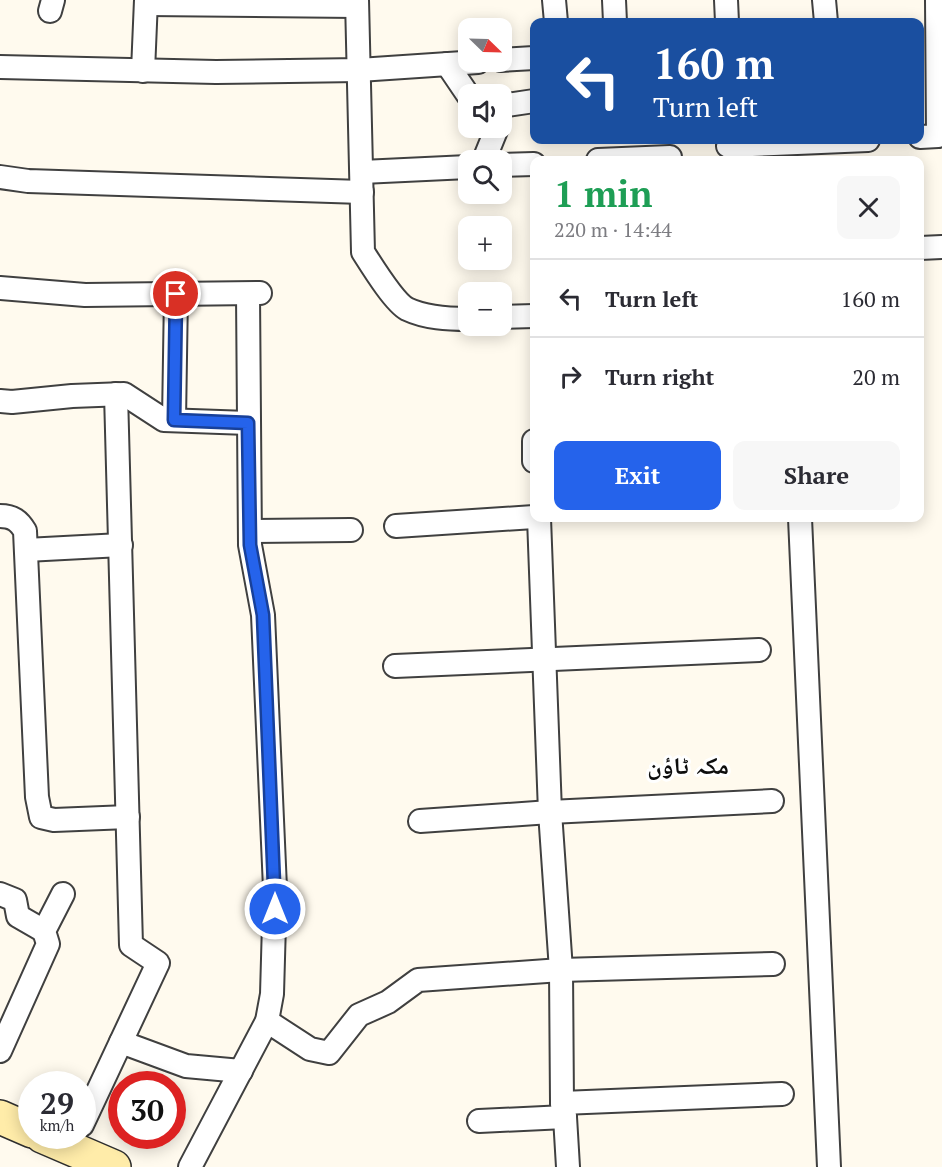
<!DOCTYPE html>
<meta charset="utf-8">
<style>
body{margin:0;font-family:"PT Serif","Noto Naskh Arabic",serif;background:#f7f7f7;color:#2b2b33;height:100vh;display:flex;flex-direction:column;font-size:22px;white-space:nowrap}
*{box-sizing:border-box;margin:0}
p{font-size:20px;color:#7c7c81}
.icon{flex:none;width:33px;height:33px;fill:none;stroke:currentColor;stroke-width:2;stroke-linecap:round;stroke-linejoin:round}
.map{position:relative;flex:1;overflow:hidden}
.drawer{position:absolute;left:530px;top:156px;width:394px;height:366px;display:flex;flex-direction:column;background:#fff;border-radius:12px;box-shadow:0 3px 15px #0003}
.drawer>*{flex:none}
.top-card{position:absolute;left:530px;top:18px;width:394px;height:126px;border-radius:12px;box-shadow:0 3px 15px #0003;background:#1a4fa0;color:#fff;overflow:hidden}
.needle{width:39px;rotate:113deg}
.controls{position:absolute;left:458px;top:18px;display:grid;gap:12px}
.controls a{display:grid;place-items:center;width:54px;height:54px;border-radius:12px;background:#fff;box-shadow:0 3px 15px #0003;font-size:30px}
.speed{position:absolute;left:18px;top:1071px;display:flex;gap:12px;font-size:30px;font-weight:700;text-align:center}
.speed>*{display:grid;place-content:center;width:78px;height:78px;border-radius:50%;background:#fff;box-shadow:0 3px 15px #0003;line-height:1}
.speed small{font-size:15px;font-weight:400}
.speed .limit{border:9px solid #d22;background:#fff;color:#111}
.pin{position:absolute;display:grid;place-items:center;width:51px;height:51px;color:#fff;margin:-26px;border:3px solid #fff;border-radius:50%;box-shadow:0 2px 6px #0007}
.me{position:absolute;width:66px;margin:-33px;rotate:0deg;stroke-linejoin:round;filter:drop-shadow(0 0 4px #0008)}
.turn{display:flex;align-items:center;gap:21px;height:126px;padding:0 24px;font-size:27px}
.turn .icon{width:78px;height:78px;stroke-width:2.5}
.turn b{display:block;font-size:42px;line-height:51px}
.round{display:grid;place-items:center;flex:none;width:63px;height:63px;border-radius:12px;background:#f7f7f7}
.summary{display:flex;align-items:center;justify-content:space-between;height:102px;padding:0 24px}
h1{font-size:36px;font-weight:700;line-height:45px;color:#1e9e55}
.action{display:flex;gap:12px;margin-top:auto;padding:12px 24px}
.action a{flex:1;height:69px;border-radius:12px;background:#2563eb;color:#fff;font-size:24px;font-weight:700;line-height:69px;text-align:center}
.action a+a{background:#f7f7f7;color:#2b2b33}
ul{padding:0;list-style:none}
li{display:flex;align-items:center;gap:18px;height:78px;padding:0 24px;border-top:2px solid #e1e1e2}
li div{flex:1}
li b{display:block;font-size:22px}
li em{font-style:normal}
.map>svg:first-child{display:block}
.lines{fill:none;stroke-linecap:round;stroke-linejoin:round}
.street-casing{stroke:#404040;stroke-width:26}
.secondary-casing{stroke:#2f2f2f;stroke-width:36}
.street{stroke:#fff;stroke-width:22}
.secondary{stroke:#ffeca9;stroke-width:33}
.route-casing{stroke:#184099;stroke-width:15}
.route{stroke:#2563eb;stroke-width:10}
.labels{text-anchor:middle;stroke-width:6;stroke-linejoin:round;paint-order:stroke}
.district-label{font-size:24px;font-weight:bold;fill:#0d0d0d;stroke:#fff}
</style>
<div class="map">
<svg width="942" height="1167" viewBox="0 0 942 1167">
<rect width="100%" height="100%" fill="#fffaee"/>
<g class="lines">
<defs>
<g id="street">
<path d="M357,0L363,252C372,266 394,302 407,309C426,318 448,319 468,319"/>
<path d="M554,0L556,22"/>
<path d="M614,0L615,22"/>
<path d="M726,0L727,22"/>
<path d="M824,0L826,22"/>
<path d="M146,4L357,6"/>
<path d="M50,11L53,0"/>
<path d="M501,60L534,58"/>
<path d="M447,64L468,95"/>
<path d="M0,67L216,72L359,70L478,62"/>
<path d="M143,71L146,0"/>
<path d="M501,106L534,101"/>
<path d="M920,137L938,136L937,0"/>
<path d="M728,146L868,140"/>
<path d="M484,160L497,128"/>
<path d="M598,160L670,157"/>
<path d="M501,165L534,164"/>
<path d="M362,172L468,167"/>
<path d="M0,177L28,181L362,192"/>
<path d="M920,248L942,247"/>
<path d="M0,288L85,295L260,293"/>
<path d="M501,317L534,316"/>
<path d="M0,401L12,402L72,396L124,394L164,420L248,423"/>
<path d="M174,420L176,294"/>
<path d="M534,441V461"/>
<path d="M0,516C13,516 19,521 25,531L37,797L41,817L54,820L128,817"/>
<path d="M539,518L550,812L561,970L562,1103L565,1117L568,1167"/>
<path d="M800,518L829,1167"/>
<path d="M396,526L534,517"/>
<path d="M250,531L351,530"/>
<path d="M26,550L121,545"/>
<path d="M395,666L759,650"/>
<path d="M420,821L550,812L772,801"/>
<path d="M0,894L15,900L18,916L44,931"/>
<path d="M267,1021L310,1049L329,1053L359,1015L388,1002L418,980L561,970L773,964"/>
<path d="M121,1042L186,1066L241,1071"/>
<path d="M0,1051L48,944L44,931L63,894"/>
<path d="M562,1103L782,1094"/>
<path d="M479,1121L565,1117"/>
<path d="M82,1125L158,963L131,945L116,394"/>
<path d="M190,1167L267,1021L272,994L275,888L263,615L250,545L248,294"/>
</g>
<g id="secondary">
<path d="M0,1117L32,1131"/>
<path d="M42,1136L114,1167"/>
</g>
</defs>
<use href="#street" class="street-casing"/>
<use href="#secondary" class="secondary-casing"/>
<use href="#street" class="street"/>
<use href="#secondary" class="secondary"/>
</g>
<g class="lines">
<defs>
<path id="route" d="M176,294L174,420L248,423L250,545L263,615L275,909"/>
</defs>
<use href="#route" class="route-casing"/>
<use href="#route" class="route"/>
</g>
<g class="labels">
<g class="district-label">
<text x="688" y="774">مکہ ٹاؤن</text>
</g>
</g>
</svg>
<div class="controls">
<a><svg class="needle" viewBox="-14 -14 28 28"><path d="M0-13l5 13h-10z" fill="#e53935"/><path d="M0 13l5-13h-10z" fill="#7c7c81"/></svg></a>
<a><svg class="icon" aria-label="sound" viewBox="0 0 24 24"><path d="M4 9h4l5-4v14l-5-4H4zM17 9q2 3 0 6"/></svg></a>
<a><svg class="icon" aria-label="search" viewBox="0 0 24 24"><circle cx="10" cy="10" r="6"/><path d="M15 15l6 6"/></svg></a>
<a>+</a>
<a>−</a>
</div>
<div class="speed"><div>29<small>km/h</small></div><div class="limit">30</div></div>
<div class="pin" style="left:176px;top:294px;background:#d93025"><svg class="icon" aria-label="arrive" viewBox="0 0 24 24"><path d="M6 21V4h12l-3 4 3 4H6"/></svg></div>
<svg class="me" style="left:275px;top:909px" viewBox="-20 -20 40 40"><circle r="17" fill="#2563eb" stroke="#fff" stroke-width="3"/><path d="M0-11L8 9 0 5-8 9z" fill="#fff"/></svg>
<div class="top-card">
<div class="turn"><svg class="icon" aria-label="left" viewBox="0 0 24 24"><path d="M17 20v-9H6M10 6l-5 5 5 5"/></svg><div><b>160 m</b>Turn left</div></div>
</div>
<section class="drawer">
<div class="summary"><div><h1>1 min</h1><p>220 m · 14:44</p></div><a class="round"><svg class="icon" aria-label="close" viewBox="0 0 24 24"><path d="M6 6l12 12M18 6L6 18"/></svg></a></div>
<ul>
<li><svg class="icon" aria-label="left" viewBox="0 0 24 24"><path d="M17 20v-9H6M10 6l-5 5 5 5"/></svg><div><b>Turn left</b></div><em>160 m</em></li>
<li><svg class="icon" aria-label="right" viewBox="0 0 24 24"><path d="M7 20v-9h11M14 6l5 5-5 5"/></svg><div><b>Turn right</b></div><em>20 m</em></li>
</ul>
<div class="action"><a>Exit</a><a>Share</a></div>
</section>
</div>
